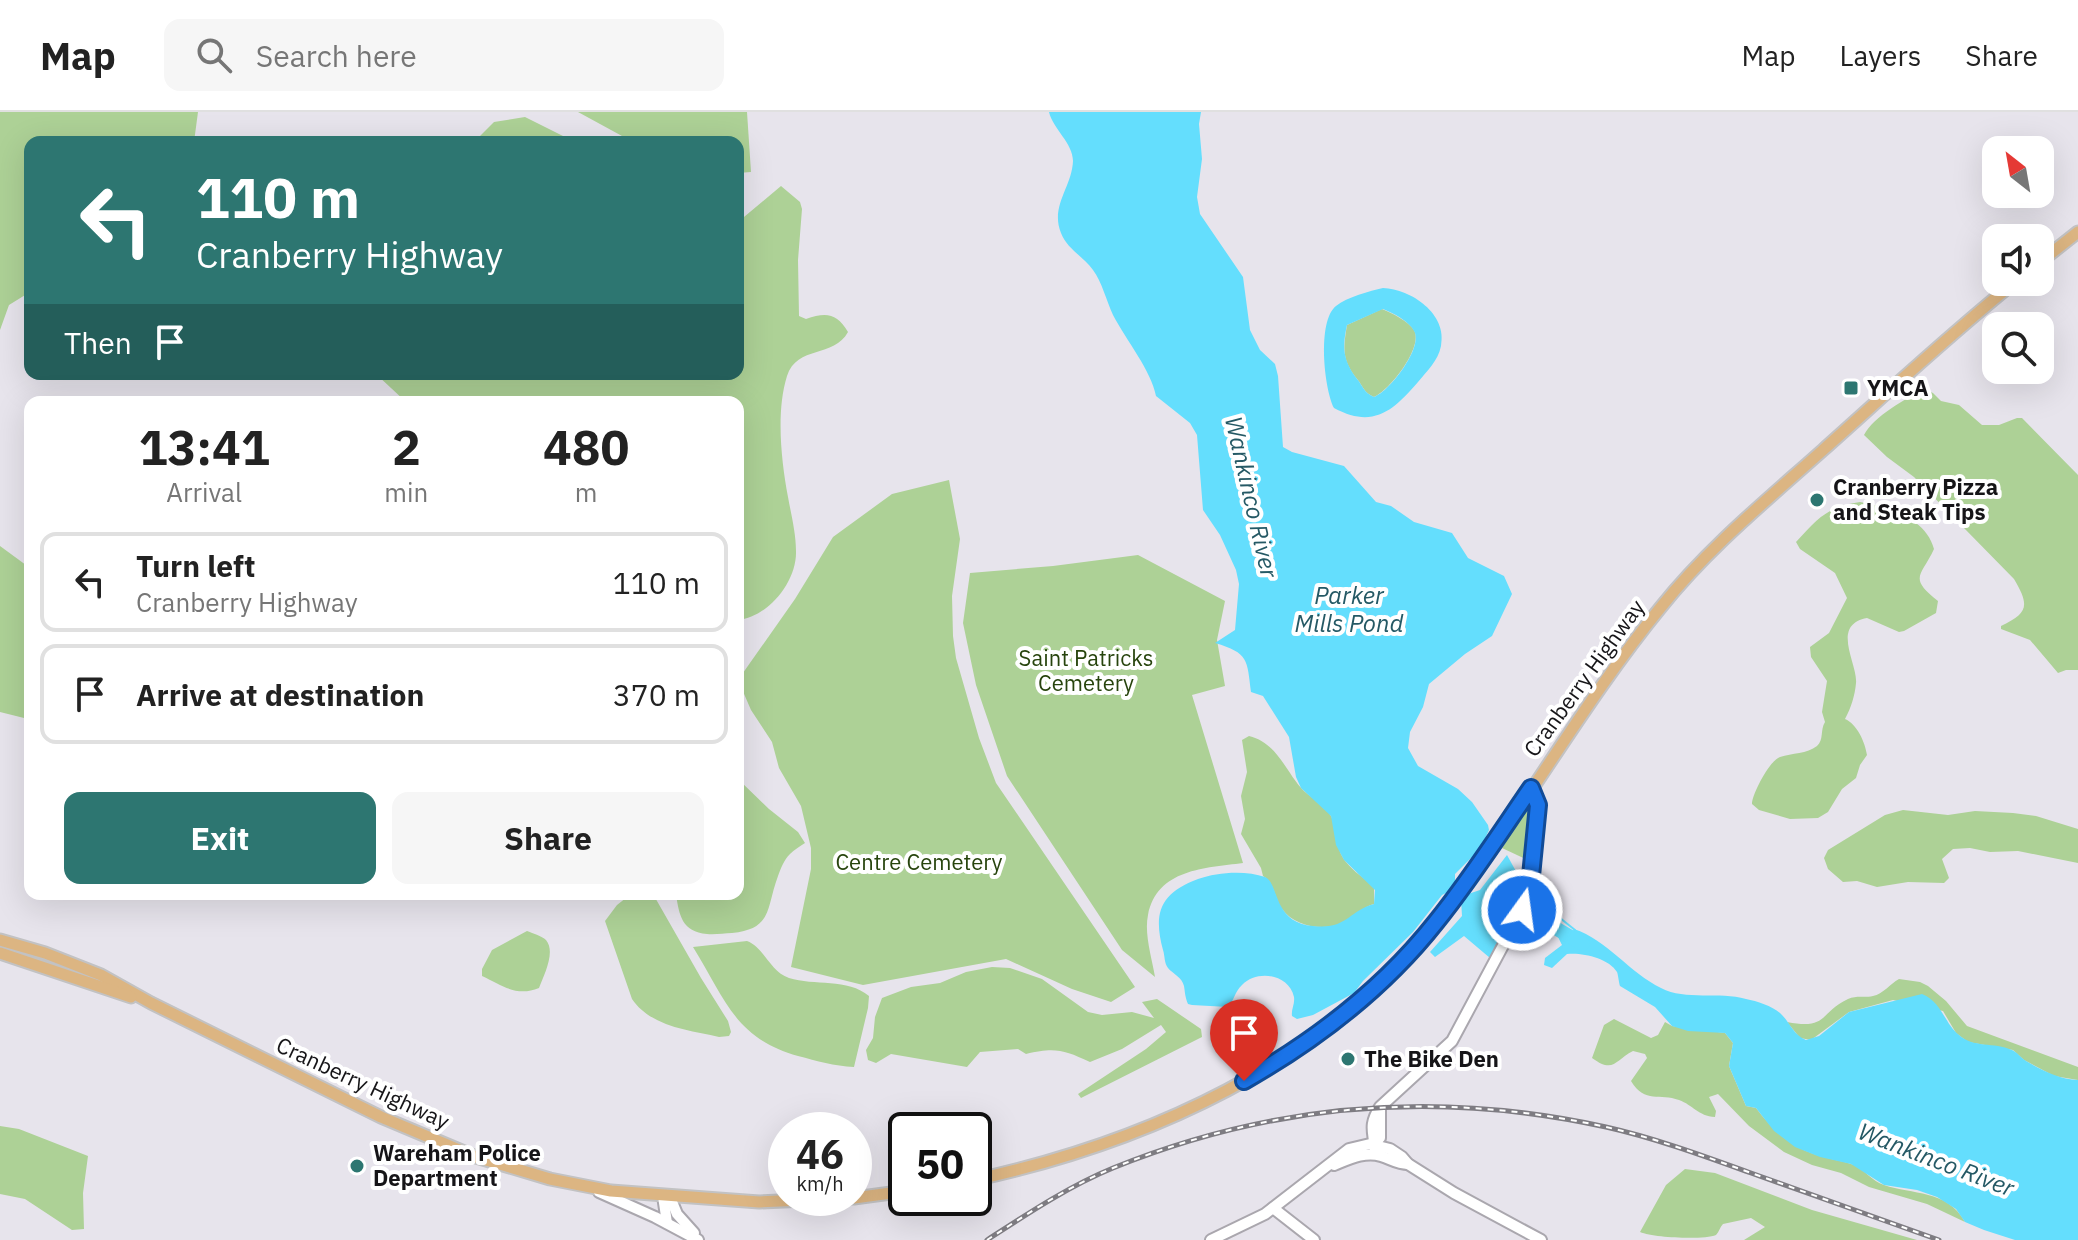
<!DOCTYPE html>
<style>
body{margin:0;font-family:"IBM Plex Sans",sans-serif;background:#f6f6f6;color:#222;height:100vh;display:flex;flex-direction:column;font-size:30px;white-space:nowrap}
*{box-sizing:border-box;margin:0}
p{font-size:26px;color:#767676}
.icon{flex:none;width:44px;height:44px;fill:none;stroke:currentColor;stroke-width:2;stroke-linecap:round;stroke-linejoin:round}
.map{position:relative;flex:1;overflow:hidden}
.sheet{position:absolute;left:24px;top:284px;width:720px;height:504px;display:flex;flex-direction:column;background:#fff;border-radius:16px;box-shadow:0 8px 32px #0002}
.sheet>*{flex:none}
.guide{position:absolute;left:24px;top:24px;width:720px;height:244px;border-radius:16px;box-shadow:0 8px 32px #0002;background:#2d7671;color:#fff;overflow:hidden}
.needle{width:52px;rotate:329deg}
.buttons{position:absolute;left:1982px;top:24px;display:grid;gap:16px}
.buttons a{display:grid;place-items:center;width:72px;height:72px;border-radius:16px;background:#fff;box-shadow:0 8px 32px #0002;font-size:40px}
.speed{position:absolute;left:768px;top:1000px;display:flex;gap:16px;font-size:40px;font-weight:700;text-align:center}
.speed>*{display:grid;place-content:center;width:104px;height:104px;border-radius:50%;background:#fff;box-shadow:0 8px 32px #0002;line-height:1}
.speed small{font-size:20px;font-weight:400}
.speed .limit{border:4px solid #111;border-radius:12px;background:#fff;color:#111}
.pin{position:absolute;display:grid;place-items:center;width:68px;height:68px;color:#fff;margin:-82px -34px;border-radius:50% 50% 50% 0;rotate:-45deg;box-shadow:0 0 8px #0007}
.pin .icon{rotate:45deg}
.me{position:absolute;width:88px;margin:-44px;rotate:14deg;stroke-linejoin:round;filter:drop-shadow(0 0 6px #0008)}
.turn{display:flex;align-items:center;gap:28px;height:168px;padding:0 40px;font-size:36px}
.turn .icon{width:104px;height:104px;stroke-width:2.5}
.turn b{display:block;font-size:56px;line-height:68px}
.then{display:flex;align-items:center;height:76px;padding:0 40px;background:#0003;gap:16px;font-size:30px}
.eta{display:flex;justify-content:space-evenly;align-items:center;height:136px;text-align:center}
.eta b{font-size:48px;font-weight:700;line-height:56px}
.action{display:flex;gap:16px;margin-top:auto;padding:16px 40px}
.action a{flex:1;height:92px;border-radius:16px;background:#2d7671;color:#fff;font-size:32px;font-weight:700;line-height:92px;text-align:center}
.action a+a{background:#f6f6f6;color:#222}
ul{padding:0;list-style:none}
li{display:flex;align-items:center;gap:24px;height:100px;margin:0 16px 12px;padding:0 24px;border:4px solid #e0e0e0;border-radius:16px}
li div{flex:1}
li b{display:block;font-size:30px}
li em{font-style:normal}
header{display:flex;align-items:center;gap:48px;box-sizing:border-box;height:112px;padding:0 40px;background:#fff;border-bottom:2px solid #e0e0e0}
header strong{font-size:38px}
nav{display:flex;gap:44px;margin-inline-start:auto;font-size:28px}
.search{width:560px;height:72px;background:#f6f6f6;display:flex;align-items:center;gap:20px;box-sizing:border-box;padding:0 28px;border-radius:16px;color:#767676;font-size:30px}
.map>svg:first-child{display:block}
.green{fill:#add196}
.water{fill:#64defd;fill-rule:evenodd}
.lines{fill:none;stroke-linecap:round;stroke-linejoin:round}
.stream{stroke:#64defd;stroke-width:2}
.river{stroke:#64defd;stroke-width:14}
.secondary-casing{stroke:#aaa7ae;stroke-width:14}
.primary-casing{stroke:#c2c2c3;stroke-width:15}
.secondary{stroke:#fff;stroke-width:10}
.primary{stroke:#dcb582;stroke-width:11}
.rail-casing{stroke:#7e7c82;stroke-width:5}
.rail{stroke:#fff;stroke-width:2;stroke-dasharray:6;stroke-linecap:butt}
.route-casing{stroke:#114b97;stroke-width:20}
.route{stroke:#1a73e8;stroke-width:14}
.poi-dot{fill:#2d7671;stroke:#fff;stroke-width:3}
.labels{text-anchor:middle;stroke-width:8;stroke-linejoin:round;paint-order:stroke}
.poi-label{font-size:22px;font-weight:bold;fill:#161518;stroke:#fff;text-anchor:start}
.park-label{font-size:22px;fill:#27440d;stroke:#fff}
.street-label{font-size:22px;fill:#161518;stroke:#fff}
.water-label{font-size:24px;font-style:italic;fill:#255965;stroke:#fff}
</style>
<header>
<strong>Map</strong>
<div class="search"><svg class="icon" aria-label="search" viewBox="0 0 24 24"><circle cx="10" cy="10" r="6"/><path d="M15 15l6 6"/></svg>Search here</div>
<nav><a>Map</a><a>Layers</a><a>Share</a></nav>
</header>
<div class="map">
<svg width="2078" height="1128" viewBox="0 0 2078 1128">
<rect width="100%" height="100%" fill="#e7e4ec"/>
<g class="green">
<path d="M0,0H198L194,30H30V180L9,193L0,218Z"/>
<path d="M578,0H747L751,60L738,61V30H633Z"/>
<path d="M525,5L575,30H474L494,10Z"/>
<path d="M781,74L800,90L802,97L798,148L799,204L806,207C826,200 837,201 848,220C834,246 797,233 787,264C776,299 781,348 788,385C791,402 796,421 796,439C797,470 768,505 738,508V290H406L376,262H738V110Z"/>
<path d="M1382,197C1392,201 1408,209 1414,218C1424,235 1389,279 1374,285C1364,281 1363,274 1357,267C1342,248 1343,237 1347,213Z"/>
<path d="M1925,277L1933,281L1941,289L1959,293L1982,313H1999L2017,306H2022L2078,363V558H2066L2058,561L2030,528L2001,517V514C2028,501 2030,494 2014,467L1914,365L1887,345L1864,323C1874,304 1905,287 1925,277Z"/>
<path d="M949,368L960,427L952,484L953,524L956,546L979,626L996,671L1135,875L1111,890L1072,877L1006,847L863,873L791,855L811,757V736L801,694L779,656L772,630L751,598L738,568L795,487L833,425L892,382Z"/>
<path d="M1860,390C1888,395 1926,406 1934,437C1921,465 1908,465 1938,489L1936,501L1904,519L1899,520L1867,506C1830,513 1858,552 1856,571C1855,583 1851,596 1845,607C1857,612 1865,630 1867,643L1860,653L1856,666L1842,677L1828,700L1818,706L1790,707L1759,698L1752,692C1752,682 1770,648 1780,645C1792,641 1807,642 1817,634C1824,628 1820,618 1825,610L1822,600L1827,569L1811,545L1810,535L1829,521L1847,486L1835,461L1800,437L1796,430C1818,406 1827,395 1860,390Z"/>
<path d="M0,434L30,456L28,607L0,600Z"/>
<path d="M1138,443L1225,489L1217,528L1225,574L1192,583L1243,751C1205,756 1157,757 1148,803C1144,822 1152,846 1155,865L1122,838L1007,664L976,573L963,511L970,461L1053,454Z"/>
<path d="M1249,624C1278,631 1286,661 1304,679C1313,687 1325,693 1331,704C1339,719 1334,735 1346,750C1354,760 1364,766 1374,774V792C1363,795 1357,803 1347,809C1327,820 1296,816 1282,797C1274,786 1275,771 1263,764L1261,756L1241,722L1245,707L1241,684L1247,660L1242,628Z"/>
<path d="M738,667L769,697L798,720L805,731C800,734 794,738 790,742C784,748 781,756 778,764C766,796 773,817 732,821C724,821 715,823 707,822C682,820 679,803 676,782H738Z"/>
<path d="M1535,682L1536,752L1502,736Z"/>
<path d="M1903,698L1948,703L1975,699L2013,701L2036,704L2078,717V751L2018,739L1990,740L1970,736L1953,737L1942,747L1949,766L1944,771L1908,770L1877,775L1857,769L1843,770L1828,757L1824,746L1828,738L1885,703Z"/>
<path d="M631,782H653L701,866L728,909L731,920L729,924L719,925C689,918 651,915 632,887L605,809L617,793Z"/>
<path d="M527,819C532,821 542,824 546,828C556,840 544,863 539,876C517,885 503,874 482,864V857L492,838Z"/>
<path d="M747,829C764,835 770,860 789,866C814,874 848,866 869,884L868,896L854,955C834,954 817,949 798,944C734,926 725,886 693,835Z"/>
<path d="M992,855L1010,856L1042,867L1088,900L1102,903L1132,900L1154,906L1142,890L1157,887L1201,917L1202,925L1081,986L1078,982L1146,937L1166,920L1161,913L1122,937L1090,950C1064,938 1055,935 1026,942L1018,937L980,940L967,955L891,942L876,951L868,948L866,938L873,926L875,905L882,886L911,875L940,871L966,860Z"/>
<path d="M1899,867L1920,870L1928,874L1946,889L1967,914L2078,955V968L2054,964L2024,948L2013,938L1968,930L1956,921L1943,899L1893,888L1849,900L1811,928L1800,926L1787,910C1828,918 1819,901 1848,887C1857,883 1864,886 1873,884C1883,882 1890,872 1899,867Z"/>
<path d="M1614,907L1651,926L1658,923L1665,910L1672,914L1725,921L1733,931L1729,954L1746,994L1756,996C1775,1021 1793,1037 1824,1045C1834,1048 1844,1049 1854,1053C1865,1058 1872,1069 1884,1073C1912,1083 1947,1077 1965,1110L1927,1092L1869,1075L1841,1061L1812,1053L1784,1040L1749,1014L1718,982L1709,985L1716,999L1715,1005C1698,1004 1693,993 1679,988C1660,981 1645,992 1631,969L1647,946L1645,942L1633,939C1615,948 1614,962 1592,946L1604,913Z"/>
<path d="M0,1014L19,1017L88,1044L83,1081L84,1117L72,1118L25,1087L0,1082Z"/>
<path d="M1685,1057L1715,1061L1812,1098L1917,1128H1744L1765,1115L1751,1106L1723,1112C1720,1115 1719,1120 1716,1123C1704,1128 1655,1126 1640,1120L1666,1073Z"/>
</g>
<g class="water">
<path d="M1049,0H1201L1199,12L1202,47L1197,85L1200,102L1243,165L1250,218L1260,238L1275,252L1278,264L1283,335L1292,340L1344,354L1376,390L1391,394L1414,410L1452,421L1468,446L1504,464L1512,482L1492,524L1465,542L1429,572L1423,595L1410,620L1408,636L1418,654L1458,677L1472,690L1488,713L1489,718L1480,737L1455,762V771L1468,782L1480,778L1507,743L1524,774L1523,783L1490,846L1464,824L1435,845L1430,840L1462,804L1461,787L1450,779L1442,783L1413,820L1363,869L1354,881L1313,903L1297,907L1292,904C1291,897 1295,893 1294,885C1289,862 1257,857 1242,873C1235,879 1234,889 1228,895L1192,893L1188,892C1185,885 1185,880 1184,874C1182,865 1173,862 1168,856C1164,851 1165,844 1163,838C1153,801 1160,781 1198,767C1217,760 1246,758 1265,765C1280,772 1272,810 1313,814C1347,818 1348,799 1374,792L1375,778L1344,748L1336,733L1331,704L1301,676L1296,665L1289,625L1263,584L1251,580C1247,548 1249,541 1215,531L1235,518L1239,472L1236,458L1220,423L1203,398L1197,323L1190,311L1156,284C1151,258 1126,228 1113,203C1106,188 1102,170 1093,158C1083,144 1067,137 1061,121C1050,94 1072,75 1073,49C1073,31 1053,17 1049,0Z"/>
<path d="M1383,176C1411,177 1448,202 1441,234C1438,249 1427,259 1418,270C1393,299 1373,317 1334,296C1324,276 1317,209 1336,194C1347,185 1370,179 1383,176ZM1383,197C1393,201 1409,209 1414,219C1424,235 1389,280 1374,285C1364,281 1363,274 1357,267C1343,248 1342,236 1347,213Z"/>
<path d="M1574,817C1607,828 1630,861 1661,876C1686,889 1719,879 1746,887C1757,889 1772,894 1780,901C1790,910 1793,923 1806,928L1819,924L1849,900L1922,882C1942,890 1944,911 1959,923C1973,936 1994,930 2012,938C2017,940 2021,946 2026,949C2043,959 2059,967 2078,968V1128H2015L1984,1118L1965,1110L1956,1097L1937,1085L1917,1078L1884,1073L1851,1052L1820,1045L1795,1035L1774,1019L1756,996L1746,994L1729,954L1733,931L1725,921L1688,919L1672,914L1655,895L1620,874C1619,872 1618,862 1617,860C1609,846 1581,840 1567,842L1552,856L1544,853L1545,846L1562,833L1556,821L1570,824Z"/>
</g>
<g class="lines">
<path class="stream" d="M1535,786L1575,818"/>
<path class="river" d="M1531,802L1583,832"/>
<defs>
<g id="secondary">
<path d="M1375,1029L1380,1026V997"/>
<path d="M1375,1042C1375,1020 1367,1016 1380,995L1452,929L1522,798L1530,774L1538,693L1531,676"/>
<path d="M1334,1053C1349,1047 1365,1039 1381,1044C1391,1047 1397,1052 1408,1052"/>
<path d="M599,1080L655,1105L698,1128"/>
<path d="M663,1084L667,1111"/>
<path d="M670,1085L677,1102L694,1121"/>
<path d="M1273,1096L1314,1128"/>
<path d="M1211,1128L1265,1102L1349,1037L1370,1032L1390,1037L1402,1045L1408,1052L1454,1081L1541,1128"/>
</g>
<g id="primary">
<path d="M2040,150L2078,120"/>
<path d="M0,828L45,841L101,863L151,891L381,1005L476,1045L550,1067L611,1079L759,1090L851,1086"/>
<path d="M0,841L131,885"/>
<path d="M974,1068C1148,1030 1321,952 1435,812C1517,711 1579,595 1661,495C1708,436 1767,388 1823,338C1887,281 1949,223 2015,170"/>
<path d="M854,1086L906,1079"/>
</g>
</defs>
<use href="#secondary" class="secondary-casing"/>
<use href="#primary" class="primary-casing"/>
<use href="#secondary" class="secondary"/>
<use href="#primary" class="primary"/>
<defs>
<path id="rail" d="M987,1128C1027,1102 1069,1074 1113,1056C1273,991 1438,978 1606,1015C1655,1026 1704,1044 1751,1061C1814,1083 1876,1106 1939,1128"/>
</defs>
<use href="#rail" class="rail-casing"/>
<use href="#rail" class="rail"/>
</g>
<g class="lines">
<defs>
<path id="route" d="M1244,969C1316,928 1384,876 1436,810C1470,768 1500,721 1531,676L1538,693L1530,774L1522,798"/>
</defs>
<use href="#route" class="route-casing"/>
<use href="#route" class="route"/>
</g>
<g class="poi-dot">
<rect x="1843" y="268" width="16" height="16" rx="4"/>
<circle cx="1817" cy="388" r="8"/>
<circle cx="1348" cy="947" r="8"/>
<circle cx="357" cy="1054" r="8"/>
</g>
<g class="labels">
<g class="poi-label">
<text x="1867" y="284">YMCA</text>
<text x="1833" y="383">Cranberry Pizza<tspan x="1833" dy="25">and Steak Tips</tspan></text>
<text x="1364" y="955">The Bike Den</text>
<text x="373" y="1049">Wareham Police<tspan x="373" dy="25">Department</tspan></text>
</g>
<g class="park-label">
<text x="1086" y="554">Saint Patricks<tspan x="1086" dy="25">Cemetery</tspan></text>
<text x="919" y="758">Centre Cemetery</text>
</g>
<g class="street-label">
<text transform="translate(1584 566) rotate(-54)" y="8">Cranberry Highway</text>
<text transform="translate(363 971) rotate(25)" y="8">Cranberry Highway</text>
</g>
<g class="water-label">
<text transform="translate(1251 385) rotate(77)" y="8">Wankinco River</text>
<text x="1349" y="492">Parker<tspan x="1349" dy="28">Mills Pond</tspan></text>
<text transform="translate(1936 1048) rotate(21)" y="8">Wankinco River</text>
</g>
</g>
</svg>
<div class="buttons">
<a><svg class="needle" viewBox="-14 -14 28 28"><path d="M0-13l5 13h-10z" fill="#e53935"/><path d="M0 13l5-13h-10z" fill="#767676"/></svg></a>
<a><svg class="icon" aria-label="sound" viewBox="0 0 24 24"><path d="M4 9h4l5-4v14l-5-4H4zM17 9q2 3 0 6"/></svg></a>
<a><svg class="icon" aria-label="search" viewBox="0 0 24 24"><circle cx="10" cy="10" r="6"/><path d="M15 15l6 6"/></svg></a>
</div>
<div class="speed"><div>46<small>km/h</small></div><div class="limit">50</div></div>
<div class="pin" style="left:1244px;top:969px;background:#d93025"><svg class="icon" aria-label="arrive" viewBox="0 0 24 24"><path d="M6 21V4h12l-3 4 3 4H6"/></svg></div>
<svg class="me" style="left:1522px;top:798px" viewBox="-20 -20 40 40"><circle r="17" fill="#1a73e8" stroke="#fff" stroke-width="3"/><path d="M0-11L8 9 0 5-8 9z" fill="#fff"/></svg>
<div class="guide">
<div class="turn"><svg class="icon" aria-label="left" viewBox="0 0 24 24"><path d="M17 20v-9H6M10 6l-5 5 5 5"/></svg><div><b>110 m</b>Cranberry Highway</div></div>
<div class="then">Then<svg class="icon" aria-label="arrive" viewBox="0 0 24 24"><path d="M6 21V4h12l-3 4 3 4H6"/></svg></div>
</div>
<section class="sheet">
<div class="eta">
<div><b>13:41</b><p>Arrival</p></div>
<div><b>2</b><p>min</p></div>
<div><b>480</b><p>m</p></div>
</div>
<ul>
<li><svg class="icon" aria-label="left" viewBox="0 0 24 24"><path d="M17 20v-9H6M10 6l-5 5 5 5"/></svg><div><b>Turn left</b><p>Cranberry Highway</p></div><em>110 m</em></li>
<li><svg class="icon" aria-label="arrive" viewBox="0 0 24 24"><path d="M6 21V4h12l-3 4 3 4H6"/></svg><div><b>Arrive at destination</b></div><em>370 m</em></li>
</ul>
<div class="action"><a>Exit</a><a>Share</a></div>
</section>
</div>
